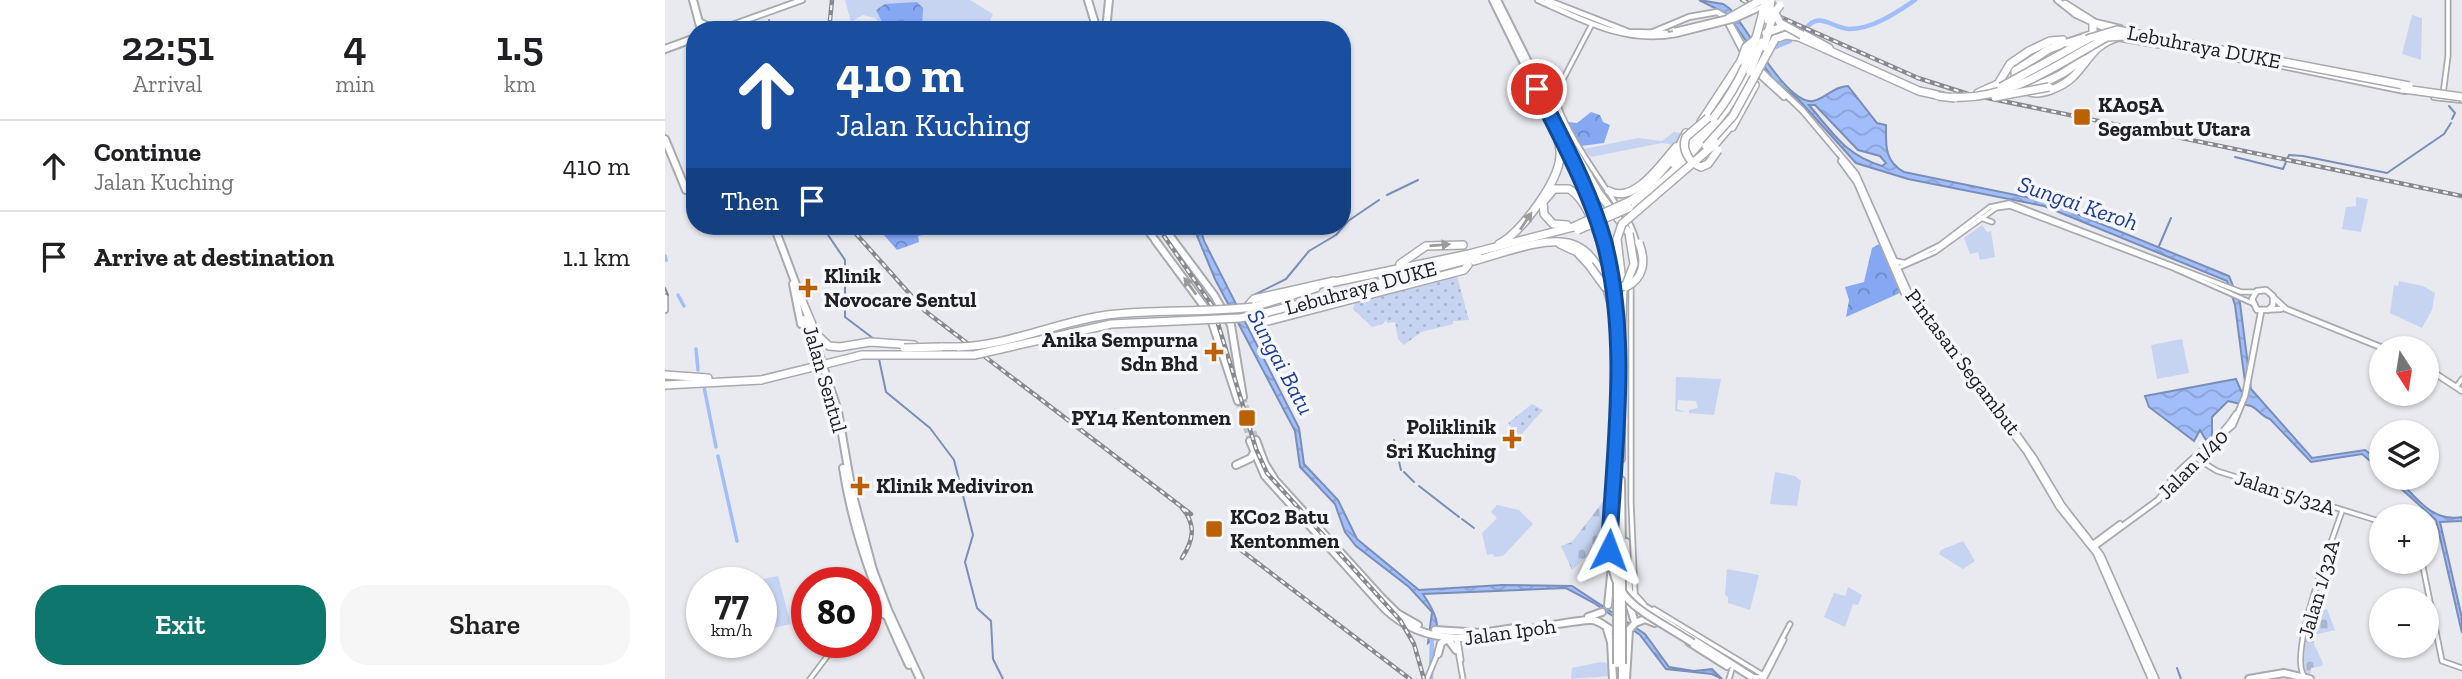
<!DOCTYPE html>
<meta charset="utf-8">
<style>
body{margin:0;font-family:"Zilla Slab",serif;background:#f6f6f6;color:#202124;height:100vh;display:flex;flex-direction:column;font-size:26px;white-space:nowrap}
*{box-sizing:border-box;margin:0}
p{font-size:23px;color:#757577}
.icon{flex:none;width:38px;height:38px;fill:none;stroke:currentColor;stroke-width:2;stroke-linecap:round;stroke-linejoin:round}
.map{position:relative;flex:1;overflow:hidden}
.sheet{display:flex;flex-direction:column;background:#fff;width:665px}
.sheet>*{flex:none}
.guide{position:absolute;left:21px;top:21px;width:665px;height:214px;border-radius:28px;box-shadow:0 2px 5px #0004;background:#1a4fa0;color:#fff;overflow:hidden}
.needle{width:46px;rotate:168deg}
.tools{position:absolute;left:1704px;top:336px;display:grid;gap:14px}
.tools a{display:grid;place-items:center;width:70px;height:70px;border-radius:50%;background:#fff;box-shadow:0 2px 5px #0004;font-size:35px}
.speed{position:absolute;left:21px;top:567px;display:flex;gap:14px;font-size:35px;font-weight:700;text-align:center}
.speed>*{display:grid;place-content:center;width:91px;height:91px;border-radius:50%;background:#fff;box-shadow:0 2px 5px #0004;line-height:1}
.speed small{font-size:18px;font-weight:400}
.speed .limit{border:10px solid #d22;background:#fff;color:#111}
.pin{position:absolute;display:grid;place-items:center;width:60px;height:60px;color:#fff;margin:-30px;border:4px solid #fff;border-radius:50%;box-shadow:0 2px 7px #0007}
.me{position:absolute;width:77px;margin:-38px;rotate:3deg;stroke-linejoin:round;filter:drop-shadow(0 0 5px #0008)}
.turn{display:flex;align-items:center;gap:24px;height:147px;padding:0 35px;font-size:32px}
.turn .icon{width:91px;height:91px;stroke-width:2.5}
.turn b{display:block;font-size:49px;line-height:60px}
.then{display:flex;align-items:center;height:66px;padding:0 35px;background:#0003;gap:14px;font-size:26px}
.eta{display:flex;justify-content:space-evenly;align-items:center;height:119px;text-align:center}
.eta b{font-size:42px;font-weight:600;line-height:49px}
.primary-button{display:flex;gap:14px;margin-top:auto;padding:14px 35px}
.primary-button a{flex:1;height:80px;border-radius:28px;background:#0f766e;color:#fff;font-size:28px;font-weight:600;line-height:80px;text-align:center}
.primary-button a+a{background:#f6f6f6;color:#202124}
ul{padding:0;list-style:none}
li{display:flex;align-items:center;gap:21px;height:91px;padding:0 35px;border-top:2px solid #e0e0e0}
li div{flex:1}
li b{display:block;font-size:26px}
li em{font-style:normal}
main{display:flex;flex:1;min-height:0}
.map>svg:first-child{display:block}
.green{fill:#c6d4f1}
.forest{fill:url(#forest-crowns)}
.cemetery{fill:url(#cemetery-stones)}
.garden{fill:url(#garden-dots)}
.water{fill:url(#water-waves);stroke:#7a8eb9;stroke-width:2;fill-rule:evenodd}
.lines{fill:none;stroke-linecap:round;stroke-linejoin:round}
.stream{stroke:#7a8eb9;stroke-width:2}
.canal{stroke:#a1bdfa;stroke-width:3.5}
.river{stroke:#a1bdfa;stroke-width:4.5}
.primary-tunnel{stroke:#c0c2c6;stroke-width:6;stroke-dasharray:6 3;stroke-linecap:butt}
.tertiary-casing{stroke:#a8aaaf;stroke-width:7}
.secondary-casing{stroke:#a8aaaf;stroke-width:8}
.primary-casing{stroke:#a8aaaf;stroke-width:10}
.trunk-casing{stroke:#a8aaaf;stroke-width:10}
.motorway-casing{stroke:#a8aaaf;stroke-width:10}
.tertiary{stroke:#fff;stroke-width:3.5}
.secondary{stroke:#fff;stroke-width:4.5}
.primary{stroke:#fff;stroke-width:6}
.trunk{stroke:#fff;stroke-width:6}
.motorway{stroke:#fff;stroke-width:7}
.tram{stroke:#88898d;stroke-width:2}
.rail-casing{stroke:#88898d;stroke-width:4.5}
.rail{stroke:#f5f7fc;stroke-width:2;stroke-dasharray:5;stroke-linecap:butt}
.secondary-bridge-casing{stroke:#a8aaaf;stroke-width:8;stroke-linecap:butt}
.trunk-bridge-casing{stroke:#a8aaaf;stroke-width:10;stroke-linecap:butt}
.motorway-bridge-casing{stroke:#a8aaaf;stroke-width:10;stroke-linecap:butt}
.secondary-bridge{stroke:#fff;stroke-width:4.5}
.trunk-bridge{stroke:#fff;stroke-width:6}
.motorway-bridge{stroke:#fff;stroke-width:7}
.oneway{fill:#9b9b9c}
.route-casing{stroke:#114b97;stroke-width:18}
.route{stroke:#1a73e8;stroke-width:12}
.poi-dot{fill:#bb6102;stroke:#f5f7fc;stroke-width:2.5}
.labels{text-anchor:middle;stroke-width:7;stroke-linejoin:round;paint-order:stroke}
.street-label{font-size:21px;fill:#202022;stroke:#f5f7fc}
.poi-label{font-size:21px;font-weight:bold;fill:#202022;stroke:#f5f7fc;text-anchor:start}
.water-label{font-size:23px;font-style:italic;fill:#1e3c91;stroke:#f5f7fc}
</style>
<main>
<section class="sheet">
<div class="eta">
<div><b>22:51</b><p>Arrival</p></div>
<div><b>4</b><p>min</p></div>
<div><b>1.5</b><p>km</p></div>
</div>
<ul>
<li><svg class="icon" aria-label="ahead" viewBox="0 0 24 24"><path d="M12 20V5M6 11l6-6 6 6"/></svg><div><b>Continue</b><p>Jalan Kuching</p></div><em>410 m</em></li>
<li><svg class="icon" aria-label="arrive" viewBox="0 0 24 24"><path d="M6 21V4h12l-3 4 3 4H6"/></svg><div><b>Arrive at destination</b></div><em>1.1 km</em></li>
</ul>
<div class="primary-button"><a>Exit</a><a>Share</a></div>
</section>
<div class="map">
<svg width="1797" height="679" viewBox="0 0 1797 679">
<defs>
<pattern id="forest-crowns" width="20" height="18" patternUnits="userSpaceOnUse" patternTransform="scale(1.75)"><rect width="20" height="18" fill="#86a8f3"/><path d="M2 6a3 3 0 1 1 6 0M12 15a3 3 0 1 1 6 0" fill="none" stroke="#6d88c4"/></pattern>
<pattern id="cemetery-stones" width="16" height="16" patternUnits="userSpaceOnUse" patternTransform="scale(1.75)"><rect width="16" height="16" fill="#c6d4f1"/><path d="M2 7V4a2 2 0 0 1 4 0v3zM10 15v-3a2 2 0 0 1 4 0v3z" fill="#aab6ce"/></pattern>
<pattern id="garden-dots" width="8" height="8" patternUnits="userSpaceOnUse" patternTransform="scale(1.75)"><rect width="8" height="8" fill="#c6d4f1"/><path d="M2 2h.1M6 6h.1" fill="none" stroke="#aab6ce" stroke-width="1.8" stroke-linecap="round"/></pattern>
<pattern id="water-waves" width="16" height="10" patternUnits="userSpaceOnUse" patternTransform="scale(1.75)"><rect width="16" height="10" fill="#a1bdfa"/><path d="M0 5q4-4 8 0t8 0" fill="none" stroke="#8aa2d6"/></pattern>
</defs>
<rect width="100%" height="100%" fill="#e8eaef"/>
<g class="green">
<path d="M180,0H305L328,14L321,30H220L210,18L198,15L186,22Z"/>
<path d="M1747,15L1757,18L1756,60L1737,54Z"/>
<path d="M1009,132L1015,133L1016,137L1010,145L997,143L926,157L919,149L973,138L997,141Z"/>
<path d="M1691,197L1703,199L1696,232L1677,229L1681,207L1691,206Z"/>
<path d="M1317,225L1322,232L1326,231L1330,257L1315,260L1313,252L1305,254L1299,238Z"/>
<path d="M1734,281L1758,286L1770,293L1767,310L1757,328L1725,313L1729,285L1733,286Z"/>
<path d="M1517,339L1524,373L1492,379L1486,345Z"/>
<path d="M1011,377L1056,379L1049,415L1024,413V410L1033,408L1031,401L1013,400L1012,409L1020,412L1010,411Z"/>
<path d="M1110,472L1130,476L1136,481L1132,506L1105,504Z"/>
<path d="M832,505L854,510L868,524L838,556L829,557L828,554L822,555L817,533L832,518L826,512Z"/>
<path d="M1298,541L1310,561L1298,569L1274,554L1276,550Z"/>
<path d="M1062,569L1094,575L1085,610L1063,603V597L1060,595Z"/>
<path d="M113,576L126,624L100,630L96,583L89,581Z"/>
<path d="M1183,587L1197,595L1193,605L1188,604L1180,627L1159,617L1169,593L1180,596Z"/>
<path d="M935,662L943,663L945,676L906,679L907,668Z"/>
</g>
<g class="forest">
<path d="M252,2L258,8L257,30H221L211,10L220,4Z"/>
<path d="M926,112L935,115L938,122L945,125L939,143L916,146L903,122L912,123Z"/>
<path d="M211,226H300L253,236L254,242L232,250Z"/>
<path d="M1216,243L1235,293L1181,317L1184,300L1180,287L1199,282L1207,248Z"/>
</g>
<g class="cemetery">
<path d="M940,499L941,559L922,556L907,570L896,546L907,542Z"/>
<path d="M1662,609L1670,630L1649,635V644L1658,663L1657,666L1646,668L1645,676L1639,671C1638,651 1641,630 1650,612Z"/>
</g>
<g class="garden">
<path d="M792,276L804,320L788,321V324L756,332L739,345L733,339L730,322L722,323L721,320L718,324L707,327L688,309L691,299Z"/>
<path d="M867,404L878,410L855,436L843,423Z"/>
</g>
<g class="water">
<path d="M1034,0L1058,4L1064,8C1081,25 1121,105 1148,101C1160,99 1169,86 1183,86L1212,123L1221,125C1221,145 1219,161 1239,172L1380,201L1564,276L1575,303L1586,389L1647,458L1700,450L1717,463V471L1697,454L1646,462L1605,419C1596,416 1593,409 1586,406C1578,404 1570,403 1563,401L1547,417V438L1541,440L1535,430L1529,441L1484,407L1480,396L1571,379L1576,391L1581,390L1570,305L1562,281L1379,206L1243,179L1191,163L1133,99L1109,80L1062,14ZM1144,105H1150L1193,150L1215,156L1221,163L1217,166C1180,155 1168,133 1144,105Z"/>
<path d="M528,226H535L539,241L634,428L639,464L673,500L692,539L754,590L837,585L907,586L980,634L1004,667L1029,671L1047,669L1057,679L1047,674L1001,669L975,635L929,603L901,588L758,594C768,609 781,630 763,643L767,612L744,587L691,546L680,532L670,504L635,467L630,431L550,279Z"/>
<path d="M1724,478H1732C1751,497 1767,523 1797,517V521L1775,522L1797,618V633L1771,520Z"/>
</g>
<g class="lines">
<g class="stream">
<path d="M104,20L108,30"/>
<path d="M1784,106L1790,113L1787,119"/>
<path d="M1570,157L1618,169L1624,155L1638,156L1722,173L1779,134L1786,123"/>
<path d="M722,195L753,180"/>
<path d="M157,226L180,260V317L209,339"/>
<path d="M1494,246L1506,218"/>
<path d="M589,295L621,279L644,251L671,235L683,221L714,200"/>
<path d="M214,359L221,392L265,428L289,460L308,535L300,562L312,608L326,621L328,659L338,679"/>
<path d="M729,440L736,470"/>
<path d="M739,472L749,482"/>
<path d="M754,486L794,517"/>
<path d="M797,519L809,528"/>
<path d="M1512,668L1516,679"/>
</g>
<g class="canal">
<path d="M0,256L1,260"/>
<path d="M13,295L19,306"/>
<path d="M31,349L33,370"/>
<path d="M39,387L51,447"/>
<path d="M53,456L72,541"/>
</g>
<g class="river">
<path d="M1140,30C1153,10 1167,28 1184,29C1208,29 1232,12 1250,0"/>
<path d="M1093,54L1125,41"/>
<path d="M766,679L767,638"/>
</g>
<g class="primary-tunnel">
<path d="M578,397L591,440"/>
<path d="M573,401L585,441"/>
</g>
<defs>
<g id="tertiary">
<path d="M927,24L892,91C885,111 939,185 952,205"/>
<path d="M1778,94L1783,56V0"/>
<path d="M957,211C971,230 978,254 970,276"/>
<path d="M1316,218L1327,222"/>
<path d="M1239,263L1275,245L1325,207L1344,203L1576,292H1590"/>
<path d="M1231,269L1270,252L1331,208L1345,206L1506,267L1587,303"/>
<path d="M966,286V502L970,594L979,604"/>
<path d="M1791,387L1797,379"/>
<path d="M1531,458L1552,471L1717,522"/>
<path d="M1757,562L1777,661L1797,668"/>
<path d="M989,609L1098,675"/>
<path d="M791,640L798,679"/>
<path d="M793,640L796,660"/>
<path d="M1639,676C1623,653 1667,541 1677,511"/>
<path d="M1089,677H1097L1125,624"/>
<path d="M145,679L173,642"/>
<path d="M762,679L772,655"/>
<path d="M1064,679L1067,669"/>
<path d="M1099,679L1119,640"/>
</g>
<g id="secondary">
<path d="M873,0C917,20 961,44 1011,34"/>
<path d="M882,0L964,32L1001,33"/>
<path d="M1392,0L1411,15L1445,31"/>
<path d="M1400,3L1430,22L1455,28"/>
<path d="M1064,25L1079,54"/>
<path d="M53,30L137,0"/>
<path d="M981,35L1024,17L1052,12L1062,18L1079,48"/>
<path d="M1598,62L1740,91"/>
<path d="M1094,69L1137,110L1191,174L1243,291L1332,406L1369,458L1397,505L1436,555L1491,679"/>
<path d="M1097,77L1119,97"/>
<path d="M1769,97L1797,100"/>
<path d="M1176,161L1192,183L1239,293L1361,451L1394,507L1431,553L1486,679"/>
<path d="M1229,261L1239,263"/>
<path d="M0,297V310"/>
<path d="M1609,298L1621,309L1718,348"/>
<path d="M1603,310L1608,305V296L1601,290L1592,291L1587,299L1592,310L1616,309"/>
<path d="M1762,368L1797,391"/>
<path d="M1506,480C1526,456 1555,441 1571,414"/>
<path d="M1428,544L1455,524"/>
<path d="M1429,547L1493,500L1523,464L1568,425L1580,396L1596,312"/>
</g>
<g id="primary">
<path d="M28,0L36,30"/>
<path d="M423,0L432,30"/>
<path d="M34,22L48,29"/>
<path d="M441,30L444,0"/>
<path d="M0,49L30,38"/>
<path d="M0,139L21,190L30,193"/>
<path d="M109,226L138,303"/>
<path d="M480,226L488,237"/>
<path d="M497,226L499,229"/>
<path d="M502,232L549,295L566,325L578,397"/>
<path d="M490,240L544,313L573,401"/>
<path d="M128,284L136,324"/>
<path d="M146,330L173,411L187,492L208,570L223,610L255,679"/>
<path d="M144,336L138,319L146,331"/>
<path d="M591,440L600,464L610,480L716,597L732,613L753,625"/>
<path d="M585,441L600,476L719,608C777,665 857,624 925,620C936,619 943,631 954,633L964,630L970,623L965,606"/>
<path d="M571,465L586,458L589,452"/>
<path d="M178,468C189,538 214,602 244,665"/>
<path d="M201,612L212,606L211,599"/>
<path d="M985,612L1090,679"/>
<path d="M201,616L215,612L220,615"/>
<path d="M923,617L937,612"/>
<path d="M970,623L980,619L990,623"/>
<path d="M770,630L817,633L850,628"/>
<path d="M783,639L791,650"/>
<path d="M1024,642L1062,666"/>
<path d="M773,654L776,643L783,639"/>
<path d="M1584,679L1619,673L1645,679"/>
</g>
<g id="trunk">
<path d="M828,0L885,116"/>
<path d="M832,0L900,136"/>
<path d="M894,135L928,207L940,248"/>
<path d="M910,159L929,200"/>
<path d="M943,243L951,281"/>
<path d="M946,275L950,310"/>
<path d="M951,324L952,557"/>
<path d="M956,396V337"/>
<path d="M956,407V459"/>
<path d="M956,480L957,557"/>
<path d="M945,520L949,463"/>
<path d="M961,542L965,606"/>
<path d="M964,591L971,602L988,612"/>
<path d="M943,605L947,566"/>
<path d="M942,629L946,642L948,679"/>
<path d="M957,679V664"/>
<path d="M961,679L964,630"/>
</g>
<g id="motorway">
<path d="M1125,27L1164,48"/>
<path d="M1110,39L1121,35L1134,37L1254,91L1277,96"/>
<path d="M1355,82L1363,87C1385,82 1402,73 1418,58"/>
<path d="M1388,89C1422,77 1418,47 1454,37L1554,54"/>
<path d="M1386,90C1372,95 1362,94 1351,84L1350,71L1384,49L1428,34V24"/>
<path d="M1313,93L1333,84L1345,64L1364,51L1385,41L1398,40"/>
<path d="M1036,122L1076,61"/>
<path d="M1067,127L1090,85"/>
<path d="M898,132L933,192L964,233"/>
<path d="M1051,143L1063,129L1067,114"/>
<path d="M1009,164L1049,117"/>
<path d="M980,190L1008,158L1021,133"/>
<path d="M944,191C969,205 997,163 1011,147"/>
<path d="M965,201L982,189"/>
<path d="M964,208C1015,172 1054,126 1085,72"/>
<path d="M902,225L888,224L879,214L878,202L889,189H904C927,202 939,255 947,280"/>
<path d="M834,244C856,233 894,181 895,156C896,142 889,127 884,114"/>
<path d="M895,244L912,252L924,265"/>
<path d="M954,257L958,289L956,340"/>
<path d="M809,261C897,234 932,220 951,327"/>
<path d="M735,264L761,246L798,245"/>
<path d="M669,281L589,299L582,307L590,319L603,321L799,270L803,265"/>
<path d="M665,283L804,254L908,227"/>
<path d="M136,298L151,334L164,346L175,347L205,342L249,345"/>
<path d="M588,307L651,288"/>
<path d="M600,313L813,257"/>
<path d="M271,347H294"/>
<path d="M0,375L43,378"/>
<path d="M0,385L96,380"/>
</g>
</defs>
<use href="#tertiary" class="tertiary-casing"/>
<use href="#secondary" class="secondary-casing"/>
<use href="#primary" class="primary-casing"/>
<use href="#trunk" class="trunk-casing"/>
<use href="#motorway" class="motorway-casing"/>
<use href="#tertiary" class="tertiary"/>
<use href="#secondary" class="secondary"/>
<use href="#primary" class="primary"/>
<use href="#trunk" class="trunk"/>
<use href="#motorway" class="motorway"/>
<path class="tram" d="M0,288L3,295"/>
<defs>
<g id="rail">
<path d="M1077,0L1253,78L1303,94L1797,196"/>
<path d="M164,30L167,0"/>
<path d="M184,226L260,311L526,514"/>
<path d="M499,236L548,307L591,449L602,473L735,620L749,644L759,679"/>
<path d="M568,544L745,679"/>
<path d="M517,558C528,541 532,525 517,508"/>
</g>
</defs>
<use href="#rail" class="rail-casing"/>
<use href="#rail" class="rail"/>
<defs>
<g id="secondary-bridge">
<path d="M1010,31L1064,18"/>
<path d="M1011,34L1070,19L1099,6"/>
</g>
<g id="trunk-bridge">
<path d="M945,520C941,602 965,603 1028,643"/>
<path d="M957,557V664"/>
<path d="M952,664V557"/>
</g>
<g id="motorway-bridge">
<path d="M1109,11L1115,23L1137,35"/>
<path d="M1064,18L1096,0"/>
<path d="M1103,20L1106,0"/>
<path d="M1101,33L1117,27"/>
<path d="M1402,43L1418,38"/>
<path d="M1099,47L1108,15L1115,5"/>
<path d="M1554,54L1600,63"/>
<path d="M1076,61L1081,47L1091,39"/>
<path d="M1085,72L1097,42"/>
<path d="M1336,87L1425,38L1452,30L1744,86"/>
<path d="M1739,89L1797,97"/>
<path d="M1273,96L1290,98"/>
<path d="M1288,97C1344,101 1395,63 1442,37L1461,36"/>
<path d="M1330,97L1384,87"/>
<path d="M1049,117C1076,83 1093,42 1100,0"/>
<path d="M1043,118L1021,137C1016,149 1024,163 1036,167L1043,164L1053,150"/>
<path d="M1041,146L1068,116L1110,39"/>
<path d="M908,227L965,201"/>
<path d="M913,230L964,208"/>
<path d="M954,257L952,239L957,224L1051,143"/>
<path d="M924,265L940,287L951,289L961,285L969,264L964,233"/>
<path d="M961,287C979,278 981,261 974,243"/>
<path d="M294,347C345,345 392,322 442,315C490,309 539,313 588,307"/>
<path d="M239,348L276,347"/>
<path d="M96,380L197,355H309L446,324L575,318L600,313"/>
</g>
</defs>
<use href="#secondary-bridge" class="secondary-bridge-casing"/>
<use href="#trunk-bridge" class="trunk-bridge-casing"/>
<use href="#motorway-bridge" class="motorway-bridge-casing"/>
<use href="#secondary-bridge" class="secondary-bridge"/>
<use href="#trunk-bridge" class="trunk-bridge"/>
<use href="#motorway-bridge" class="motorway-bridge"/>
</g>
<defs><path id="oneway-solid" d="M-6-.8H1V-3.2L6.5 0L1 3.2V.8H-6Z" transform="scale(1.75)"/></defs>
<g class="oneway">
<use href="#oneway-solid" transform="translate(861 221) rotate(-56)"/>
<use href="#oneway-solid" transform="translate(775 245) rotate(-5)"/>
<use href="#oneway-solid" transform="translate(525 286) rotate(-126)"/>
</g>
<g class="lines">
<defs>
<path id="route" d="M872,89C896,138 924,188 939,241C965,340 949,449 944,550"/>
</defs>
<use href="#route" class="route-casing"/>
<use href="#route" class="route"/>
</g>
<g class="poi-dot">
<rect x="1408" y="108" width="18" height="18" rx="3.5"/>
<path d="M139.5 277.5h7v7h7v7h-7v7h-7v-7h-7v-7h7z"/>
<path d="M545.5 341.5h7v7h7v7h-7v7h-7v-7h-7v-7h7z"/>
<rect x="573" y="409" width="18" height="18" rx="3.5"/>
<path d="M843.5 428.5h7v7h7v7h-7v7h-7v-7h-7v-7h7z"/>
<path d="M191.5 475.5h7v7h7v7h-7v7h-7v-7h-7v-7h7z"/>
<rect x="540" y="520" width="18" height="18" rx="3.5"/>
</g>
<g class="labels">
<g class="street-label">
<text transform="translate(1539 47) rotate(11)" y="7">Lebuhraya DUKE</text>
<text transform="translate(696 288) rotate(-15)" y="7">Lebuhraya DUKE</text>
<text transform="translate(1298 362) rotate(53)" y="7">Pintasan Segambut</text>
<text transform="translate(160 379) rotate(74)" y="7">Jalan Sentul</text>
<text transform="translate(1528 464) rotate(-45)" y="7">Jalan 1/40</text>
<text transform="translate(1620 493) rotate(18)" y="7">Jalan 5/32A</text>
<text transform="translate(1654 589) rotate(-74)" y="7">Jalan 1/32A</text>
<text transform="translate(845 632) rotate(-8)" y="7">Jalan Ipoh</text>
</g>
<g class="poi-label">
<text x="1433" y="112">KA05A<tspan x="1433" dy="24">Segambut Utara</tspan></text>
<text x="159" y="283">Klinik<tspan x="159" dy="24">Novocare Sentul</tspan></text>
<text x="533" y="347" text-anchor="end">Anika Sempurna<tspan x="533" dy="24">Sdn Bhd</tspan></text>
<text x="566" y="425" text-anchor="end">PY14 Kentonmen</text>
<text x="831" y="434" text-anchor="end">Poliklinik<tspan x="831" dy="24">Sri Kuching</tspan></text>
<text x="211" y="493">Klinik Mediviron</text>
<text x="565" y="524">KC02 Batu<tspan x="565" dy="24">Kentonmen</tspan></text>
</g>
<g class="water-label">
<text transform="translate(1413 203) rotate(19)" y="8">Sungai Keroh</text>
<text transform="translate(616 362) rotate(62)" y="8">Sungai Batu</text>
</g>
</g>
</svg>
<div class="tools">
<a><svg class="needle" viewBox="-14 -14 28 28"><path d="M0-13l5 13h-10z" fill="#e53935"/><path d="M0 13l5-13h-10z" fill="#757577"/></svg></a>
<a><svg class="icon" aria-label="layers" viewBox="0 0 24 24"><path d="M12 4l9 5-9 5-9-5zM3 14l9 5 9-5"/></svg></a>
<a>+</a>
<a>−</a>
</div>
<div class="speed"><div>77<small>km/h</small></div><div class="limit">80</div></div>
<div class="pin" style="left:872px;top:89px;background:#d93025"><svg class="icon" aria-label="arrive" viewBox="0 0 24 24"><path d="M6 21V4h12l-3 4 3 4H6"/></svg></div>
<svg class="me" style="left:944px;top:550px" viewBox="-20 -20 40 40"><path d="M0-17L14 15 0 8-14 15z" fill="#1a73e8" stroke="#fff" stroke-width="4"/></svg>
<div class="guide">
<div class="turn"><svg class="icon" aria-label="ahead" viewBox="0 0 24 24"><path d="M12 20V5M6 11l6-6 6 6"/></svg><div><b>410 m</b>Jalan Kuching</div></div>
<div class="then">Then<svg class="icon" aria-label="arrive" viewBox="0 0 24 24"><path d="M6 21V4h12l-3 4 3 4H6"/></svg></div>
</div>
</div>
</main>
